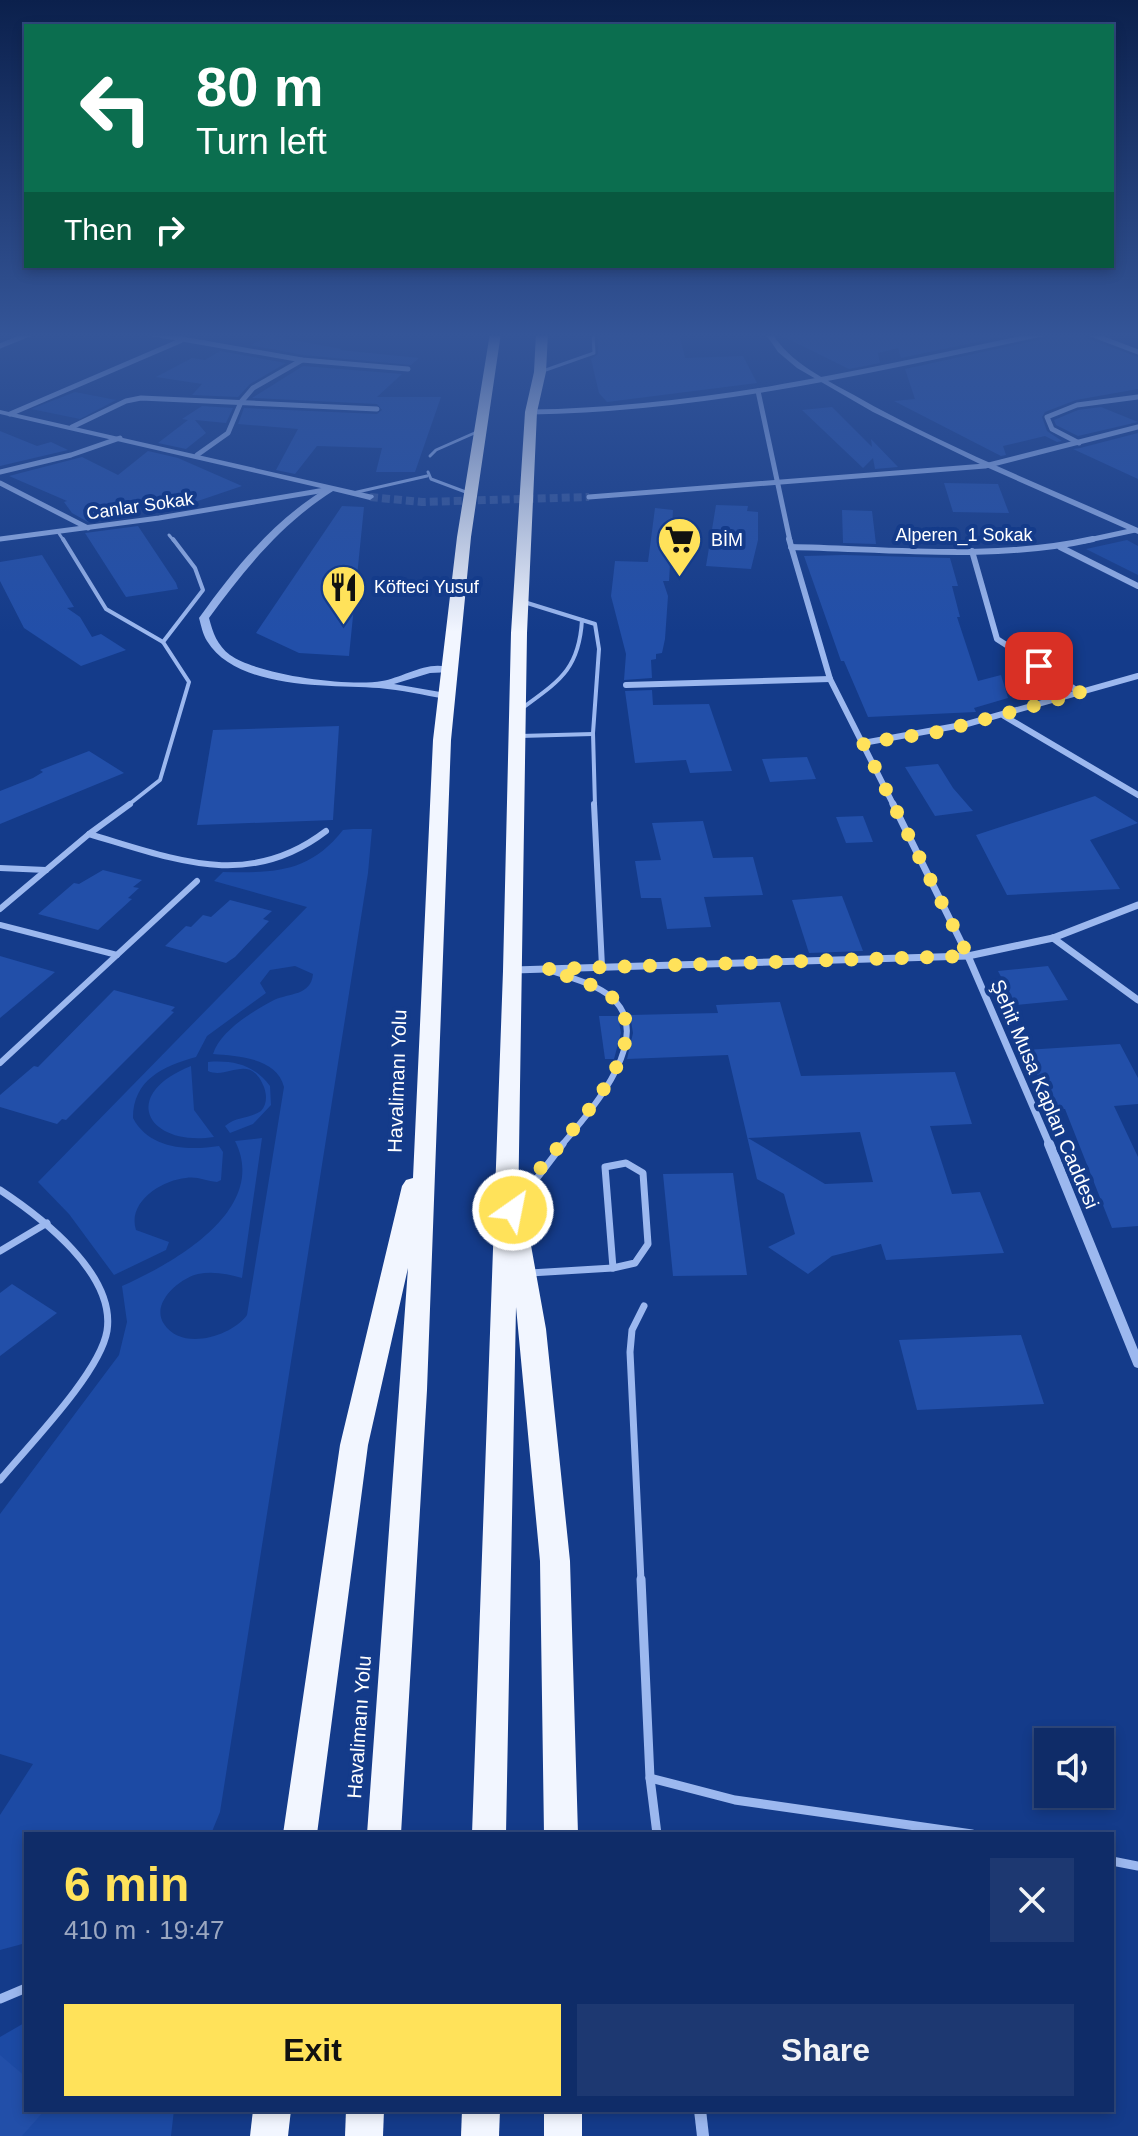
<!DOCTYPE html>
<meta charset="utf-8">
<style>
body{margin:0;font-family:Helvetica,sans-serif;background:#1d3871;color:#f1f3f6;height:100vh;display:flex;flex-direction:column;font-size:30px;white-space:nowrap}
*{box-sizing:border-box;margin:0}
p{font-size:26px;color:#9ba7c0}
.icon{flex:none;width:44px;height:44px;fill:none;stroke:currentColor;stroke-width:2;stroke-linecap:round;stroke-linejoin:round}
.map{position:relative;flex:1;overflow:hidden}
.panel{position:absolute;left:24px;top:1832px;width:1090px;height:280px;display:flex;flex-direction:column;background:#0f2c68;border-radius:0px;box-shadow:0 4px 12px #0003,0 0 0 2px #2f487c}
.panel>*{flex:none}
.top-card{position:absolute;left:24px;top:24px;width:1090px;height:244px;border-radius:0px;box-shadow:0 4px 12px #0003,0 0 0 2px #2f487c;background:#0b6e4f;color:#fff;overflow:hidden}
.buttons{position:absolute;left:1034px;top:1728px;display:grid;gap:16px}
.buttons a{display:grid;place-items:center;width:80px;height:80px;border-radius:0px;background:#0f2c68;box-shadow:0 4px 12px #0003,0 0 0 2px #2f487c;font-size:40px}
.pin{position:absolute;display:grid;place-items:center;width:68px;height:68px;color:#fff;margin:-34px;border-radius:16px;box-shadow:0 4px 12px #0006}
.me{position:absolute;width:88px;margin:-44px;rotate:33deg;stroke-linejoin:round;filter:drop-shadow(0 0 6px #0008)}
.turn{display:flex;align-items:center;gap:28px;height:168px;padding:0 40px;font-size:36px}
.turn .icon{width:104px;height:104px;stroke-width:2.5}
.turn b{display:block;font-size:56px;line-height:68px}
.then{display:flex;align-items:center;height:76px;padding:0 40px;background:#0003;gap:16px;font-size:30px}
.round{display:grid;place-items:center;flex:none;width:84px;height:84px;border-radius:0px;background:#1d3871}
.head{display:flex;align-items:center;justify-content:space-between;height:136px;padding:0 40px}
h1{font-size:48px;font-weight:800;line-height:60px;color:#ffe25a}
.action{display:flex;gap:16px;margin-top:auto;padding:16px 40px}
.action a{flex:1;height:92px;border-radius:0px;background:#ffe25a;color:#111;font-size:32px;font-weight:800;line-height:92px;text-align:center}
.action a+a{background:#1d3871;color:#f1f3f6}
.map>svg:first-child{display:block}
.green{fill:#1c4aa4}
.building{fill:#224fa9;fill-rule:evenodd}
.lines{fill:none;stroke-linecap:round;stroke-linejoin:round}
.tertiary-tunnel{stroke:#37589c;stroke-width:8;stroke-dasharray:8 4;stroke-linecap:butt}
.service-far4{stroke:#9cb8ef;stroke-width:3}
.service-far3{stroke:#9cb8ef;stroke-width:4}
.service-far2{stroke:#9cb8ef;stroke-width:6}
.service-far1{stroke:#9cb8ef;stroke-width:7}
.service{stroke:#9cb8ef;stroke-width:9}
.minor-far4{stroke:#9cb8ef;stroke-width:5}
.minor-far3{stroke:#9cb8ef;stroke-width:6}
.minor-far2{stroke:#9cb8ef;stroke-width:7}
.minor-far1{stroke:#9cb8ef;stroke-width:10}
.minor{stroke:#9cb8ef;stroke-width:12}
.tertiary{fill:#9cb8ef;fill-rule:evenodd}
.trunk{fill:#f2f6ff;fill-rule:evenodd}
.route{stroke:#ffe25a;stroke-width:14;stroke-dasharray:0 25.2}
.labels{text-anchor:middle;stroke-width:8;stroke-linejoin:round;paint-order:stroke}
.far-street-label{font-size:18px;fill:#fff;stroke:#143b8a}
.far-poi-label{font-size:18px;fill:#fff;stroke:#143b8a;text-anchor:start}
.street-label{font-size:20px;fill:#fff;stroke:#143b8a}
</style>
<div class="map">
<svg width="1138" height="2136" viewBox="0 0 1138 2136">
<rect width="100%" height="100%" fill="#143b8a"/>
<g class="green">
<path d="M75,392L116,400L80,419L31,409Z"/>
<path d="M1127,540L1138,546V575L1086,549Z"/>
<path d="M353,829H372L368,873L220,1812L211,1834H26V1943L0,1950V1815L33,1764L0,1754V1514L119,1355L127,1322L122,1286C172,1264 270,1210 235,1141L262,1138L242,1278C228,1274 213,1271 198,1274C180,1278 150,1303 164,1324C182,1352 232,1336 247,1315L284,1087C277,1058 238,1056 213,1054C220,1031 253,1011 274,1000C289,993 311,996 313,974L295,966L270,970L260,983L266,993L207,1036L196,1057C163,1066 133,1080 133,1118C149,1149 188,1151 219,1146L223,1152L221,1180L217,1182C206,1181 197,1176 186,1178C162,1180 127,1202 136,1230L169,1242L166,1250L114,1275L69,1214L38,1182L307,907L214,881L223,872C274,873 309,873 343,830Z"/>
<path d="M208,1062C234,1060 254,1065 270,1086L271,1105L253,1124L230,1133L225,1126C237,1116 249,1119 261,1111C267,1104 267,1096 264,1087C250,1052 228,1080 208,1071Z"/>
<path d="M191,1066L194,1110L214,1137C148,1147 118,1095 191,1066Z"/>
<path d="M26,2022V2110H174L171,2136H0V2037Z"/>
</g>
<g class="building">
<path d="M598,333H679L685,358L743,356L757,383L607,402L599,393L591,359L598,354Z"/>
<path d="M776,333H1019L901,358L898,348L878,353L880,363L849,369Z"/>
<path d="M1051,333H1083L1086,338L1138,357V389L1076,400L1045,412L1042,417L1047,431L1062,441L1057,442L1045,436L1003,446L1006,455L1001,456L894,401L915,399L905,369L1047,338Z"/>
<path d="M271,336L342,349L340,350L419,358L411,365L303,355L250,345Z"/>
<path d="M220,351L286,363L250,384L238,397L192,395L202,384L156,377L192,358L205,360Z"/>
<path d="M303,366L402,374L377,397H441L415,472H376L382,448L317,446L295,474L276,470L298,429L238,424L244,408L377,414L382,410L377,404L252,398Z"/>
<path d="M202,406L233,408L226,423L195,420L206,433L186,449L158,443L188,420L182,419Z"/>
<path d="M832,407L872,447L871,439L898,467L875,469L873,458L863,468L802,410Z"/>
<path d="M1101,407L1138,422L1078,436L1056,425L1054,420L1078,410Z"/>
<path d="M0,431L37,446L51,442L68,450L0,466Z"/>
<path d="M1138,433V479L1073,449L1080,448Z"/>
<path d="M148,451L178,458L242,486L189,504L172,496L127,510L132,516L88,522L72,513L64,502L67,501L9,476L82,457L118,475Z"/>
<path d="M944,483L998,484L1009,513L953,512Z"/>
<path d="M716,505L748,506L747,511L758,512V540L751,569L706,566Z"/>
<path d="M342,506L364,507L349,656L299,653L256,633Z"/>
<path d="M655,508L673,510L669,581H663L668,596L665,639L662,653L656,654V659L651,660L652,678L624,680L626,654L611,596L615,561L648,562Z"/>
<path d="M842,510L872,511L876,544L843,543Z"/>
<path d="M138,526L176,583L178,589L126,597L85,533Z"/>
<path d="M42,555L74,607L67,608L80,617L92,637L101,634L126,650L81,666L24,628L0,581V562Z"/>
<path d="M844,555L950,558L958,586H952L960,617H957L978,681L1001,675L1008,698L974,708L976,712L868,717L844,661H841L804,556Z"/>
<path d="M652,690L653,705L709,704L732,771L690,773L686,760L635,763L625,691Z"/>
<path d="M339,726L333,820L197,825L213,730Z"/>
<path d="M89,751L124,773L0,824V791L33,778L43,772L40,770Z"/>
<path d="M807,757L816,779L770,782L762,759Z"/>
<path d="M938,764L953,788L973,811L935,816L905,767Z"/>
<path d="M1095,796L1138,823L1090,840L1120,889L1007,895L976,835Z"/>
<path d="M863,816L873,842L846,843L836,817Z"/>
<path d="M703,821L713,858L753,857L763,895L704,897L711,927L667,929L661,898H641L635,861L661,860L652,823Z"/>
<path d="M103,870L142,880L133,887L139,888L128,898L132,899L98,930L38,914L74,883L79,884Z"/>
<path d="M842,896L863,951L809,953L792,900Z"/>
<path d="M230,900L272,911L263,919L269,921L235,957L226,963L165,946L186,926L191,927L203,915L211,917Z"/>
<path d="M0,956L55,972L0,1018Z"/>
<path d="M1048,966L1068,1000L1016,1005L998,971Z"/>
<path d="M114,990L175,1007L171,1011L174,1012L66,1120L62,1119L57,1124L0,1107V1095L34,1066L38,1067Z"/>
<path d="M780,1002L801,1076L955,1072L972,1124L930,1126L952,1194L980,1192L1004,1253L886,1260L881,1244L832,1256L808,1274L768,1247L795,1234L784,1194L757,1179L728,1055L627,1059L633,1033L630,1015L718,1013L716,1005ZM860,1132L873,1182L825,1184L748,1138Z"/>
<path d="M599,1016H618L621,1033L614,1059H605Z"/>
<path d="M1120,1044L1138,1078V1104L1114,1106L1138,1157V1226L1112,1228L1065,1109L1054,1110L1025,1050Z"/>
<path d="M733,1173L747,1275L673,1276L663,1174Z"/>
<path d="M12,1284L57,1313L0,1356V1293Z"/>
<path d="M1021,1335L1044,1404L917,1410L899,1340Z"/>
<path d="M0,2055L26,2077V2110H45L22,2136H0Z"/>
</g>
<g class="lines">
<path class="tertiary-tunnel" d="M370,497L422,502L589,497"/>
<g class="service-far4">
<path d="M540,372L594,353L593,333"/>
<path d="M430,456L436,450L479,431"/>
<path d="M428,472L431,479L471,494"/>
<path d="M353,493L427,476"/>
<path d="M58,532L64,541"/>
<path d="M169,535L174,541"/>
</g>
<g class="service-far3">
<path d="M63,539L106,609L163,642L203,590L195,568L173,539"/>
<path d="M582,620L595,624L599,649L593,733L595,806"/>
<path d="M521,709C559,681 579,670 582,620L524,602"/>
<path d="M520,736L593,734"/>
<path d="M127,806L160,780L189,682L163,642"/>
</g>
<g class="service-far2">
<path d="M594,804L602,967"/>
<path d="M89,834C174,859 248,891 326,831"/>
<path d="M0,868L46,870"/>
<path d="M0,909L89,834L130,804"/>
<path d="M0,925L117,955"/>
<path d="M549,970C570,978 594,983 611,997C658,1037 588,1114 561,1146"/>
<path d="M0,1063L197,881"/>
</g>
<g class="service-far1">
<path d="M626,1163L643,1173L648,1244L635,1263L613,1268L605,1167Z"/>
<path d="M0,1190C41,1217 116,1274 107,1331C100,1373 28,1446 0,1480"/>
<path d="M515,1207L563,1144"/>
<path d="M0,1251L47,1223"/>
<path d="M530,1273L613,1268"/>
<path d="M641,1581L630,1352L632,1330L644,1306"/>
</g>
<g class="service">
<path d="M641,1579L650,1778L657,1834"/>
<path d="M650,1778L735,1800L972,1834"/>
<path d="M1112,1861L1138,1866"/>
<path d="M0,1999L26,1988"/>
</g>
<g class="minor-far4">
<path d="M148,333L302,360L408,369"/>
<path d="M1088,333L1138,352"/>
<path d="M0,346L32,333"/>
<path d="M758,391L790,541"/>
<path d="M531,412C707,409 875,370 1046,333"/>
<path d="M10,414L180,341"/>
<path d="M72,427L126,401L141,398L377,409"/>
<path d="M1079,443L1052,429L1047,417L1077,405L1138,397"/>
<path d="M197,455L228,433L241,402L253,388L302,360"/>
<path d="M0,472L71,455L120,438"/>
<path d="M0,483L88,528"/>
<path d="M589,497L985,466L1138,427"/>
<path d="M0,539L159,518L331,489"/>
<path d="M1084,541L1135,530"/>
</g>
<g class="minor-far3">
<path d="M789,539L830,679L894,806"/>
<path d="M791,547C891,549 995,561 1093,539"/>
<path d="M1060,547L1138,586"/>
<path d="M972,551L997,639L1081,693"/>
<path d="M626,685L830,679"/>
<path d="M1004,716L1138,795"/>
<path d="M863,743L967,724L1138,676"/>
</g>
<g class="minor-far2">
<path d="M893,804L968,956L1050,1146"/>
<path d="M1053,938L1138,1000"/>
<path d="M514,970L968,956L1053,938L1138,905"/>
</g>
<path class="minor-far1" d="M1049,1144L1138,1363"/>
<path class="minor" d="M700,2110L703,2136"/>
<g class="tertiary">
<path d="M765,333H772C790,363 825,379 854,395C945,447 1043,485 1138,528V534L984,466L873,412L797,368L778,352Z"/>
<path d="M0,410L373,495L374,497L370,500L333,491C281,524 245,569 209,618C213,633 217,645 230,655C258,675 349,687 382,681C403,678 433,657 453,670L452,672L430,673L394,684L446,693L451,696L446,699C424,695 401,690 379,688C330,685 237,690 207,641C203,635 201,625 199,618C235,568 272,522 325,489L0,414Z"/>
</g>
<g class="trunk">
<path d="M490,333H501L471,537L451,740L427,1390L401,1834H367L408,1268L368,1445L317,1834H283L340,1445L402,1186L406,1180L413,1178L433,740L457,537Z"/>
<path d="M536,333H548L546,372L537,412L527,633L518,1216L527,1223L546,1329L570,1561L578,1834H544L540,1561L516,1307L506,1834H472L503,971L511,633L525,412L534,372Z"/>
<path d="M253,2110H291L288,2136H250Z"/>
<path d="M346,2110H384L383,2136H345Z"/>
<path d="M462,2110H500L499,2136H461Z"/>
<rect x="544" y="2110" width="38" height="26"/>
</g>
</g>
<linearGradient id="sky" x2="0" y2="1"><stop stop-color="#0b204c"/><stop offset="0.53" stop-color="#345598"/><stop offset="1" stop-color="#345598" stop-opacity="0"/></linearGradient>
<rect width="1138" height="632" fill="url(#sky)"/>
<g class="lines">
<path class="route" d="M513,1210C520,1198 527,1185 536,1174C564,1136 648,1059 621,1008C609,986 567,977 546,969L968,956L863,743L938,732L1081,693L1039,666"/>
</g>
<defs>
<symbol id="supermarket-pin" viewBox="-11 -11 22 30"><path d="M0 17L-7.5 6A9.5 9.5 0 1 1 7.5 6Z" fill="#ffe25a" stroke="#143b8a"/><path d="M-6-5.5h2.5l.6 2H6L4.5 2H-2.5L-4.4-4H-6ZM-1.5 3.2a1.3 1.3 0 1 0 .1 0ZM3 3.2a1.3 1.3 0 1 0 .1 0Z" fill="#111"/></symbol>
<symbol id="restaurant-pin" viewBox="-11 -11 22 30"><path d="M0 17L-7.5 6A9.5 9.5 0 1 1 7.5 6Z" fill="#ffe25a" stroke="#143b8a"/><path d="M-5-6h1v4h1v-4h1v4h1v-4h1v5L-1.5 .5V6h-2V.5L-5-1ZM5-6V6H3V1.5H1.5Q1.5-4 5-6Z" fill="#111"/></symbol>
</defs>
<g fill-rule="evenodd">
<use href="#supermarket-pin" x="654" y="514" width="51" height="69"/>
<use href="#restaurant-pin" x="318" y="562" width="51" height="69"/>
</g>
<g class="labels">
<g class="far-street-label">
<text transform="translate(140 506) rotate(-8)" y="6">Canlar Sokak</text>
<text x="964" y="541">Alperen_1 Sokak</text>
</g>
<g class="far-poi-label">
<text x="711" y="546">BİM</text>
<text x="374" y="593">Köfteci Yusuf</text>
</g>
<g class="street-label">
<text transform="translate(397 1081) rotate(-88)" y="7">Havalimanı Yolu</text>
<text transform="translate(1045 1094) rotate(67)" y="7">Şehit Musa Kaplan Caddesi</text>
<text transform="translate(359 1727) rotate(-86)" y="7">Havalimanı Yolu</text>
</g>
</g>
</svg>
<div class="buttons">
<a><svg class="icon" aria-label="sound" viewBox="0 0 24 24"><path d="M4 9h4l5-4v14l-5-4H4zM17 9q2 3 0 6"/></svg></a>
</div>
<div class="pin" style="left:1039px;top:666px;background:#d93025"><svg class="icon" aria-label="arrive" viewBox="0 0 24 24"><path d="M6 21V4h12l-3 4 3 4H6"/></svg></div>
<svg class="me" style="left:513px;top:1210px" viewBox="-20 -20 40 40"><circle r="17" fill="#ffe25a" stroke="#fff" stroke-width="3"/><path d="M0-11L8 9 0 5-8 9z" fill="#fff"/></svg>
<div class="top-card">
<div class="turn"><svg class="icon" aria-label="left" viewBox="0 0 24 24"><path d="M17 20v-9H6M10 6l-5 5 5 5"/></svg><div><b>80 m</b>Turn left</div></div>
<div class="then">Then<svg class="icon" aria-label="right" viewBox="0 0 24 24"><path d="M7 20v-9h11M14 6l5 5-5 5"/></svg></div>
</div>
<section class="panel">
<div class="head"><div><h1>6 min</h1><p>410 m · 19:47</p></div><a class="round"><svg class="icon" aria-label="close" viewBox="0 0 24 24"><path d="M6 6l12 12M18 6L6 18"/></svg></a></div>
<div class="action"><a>Exit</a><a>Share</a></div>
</section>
</div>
